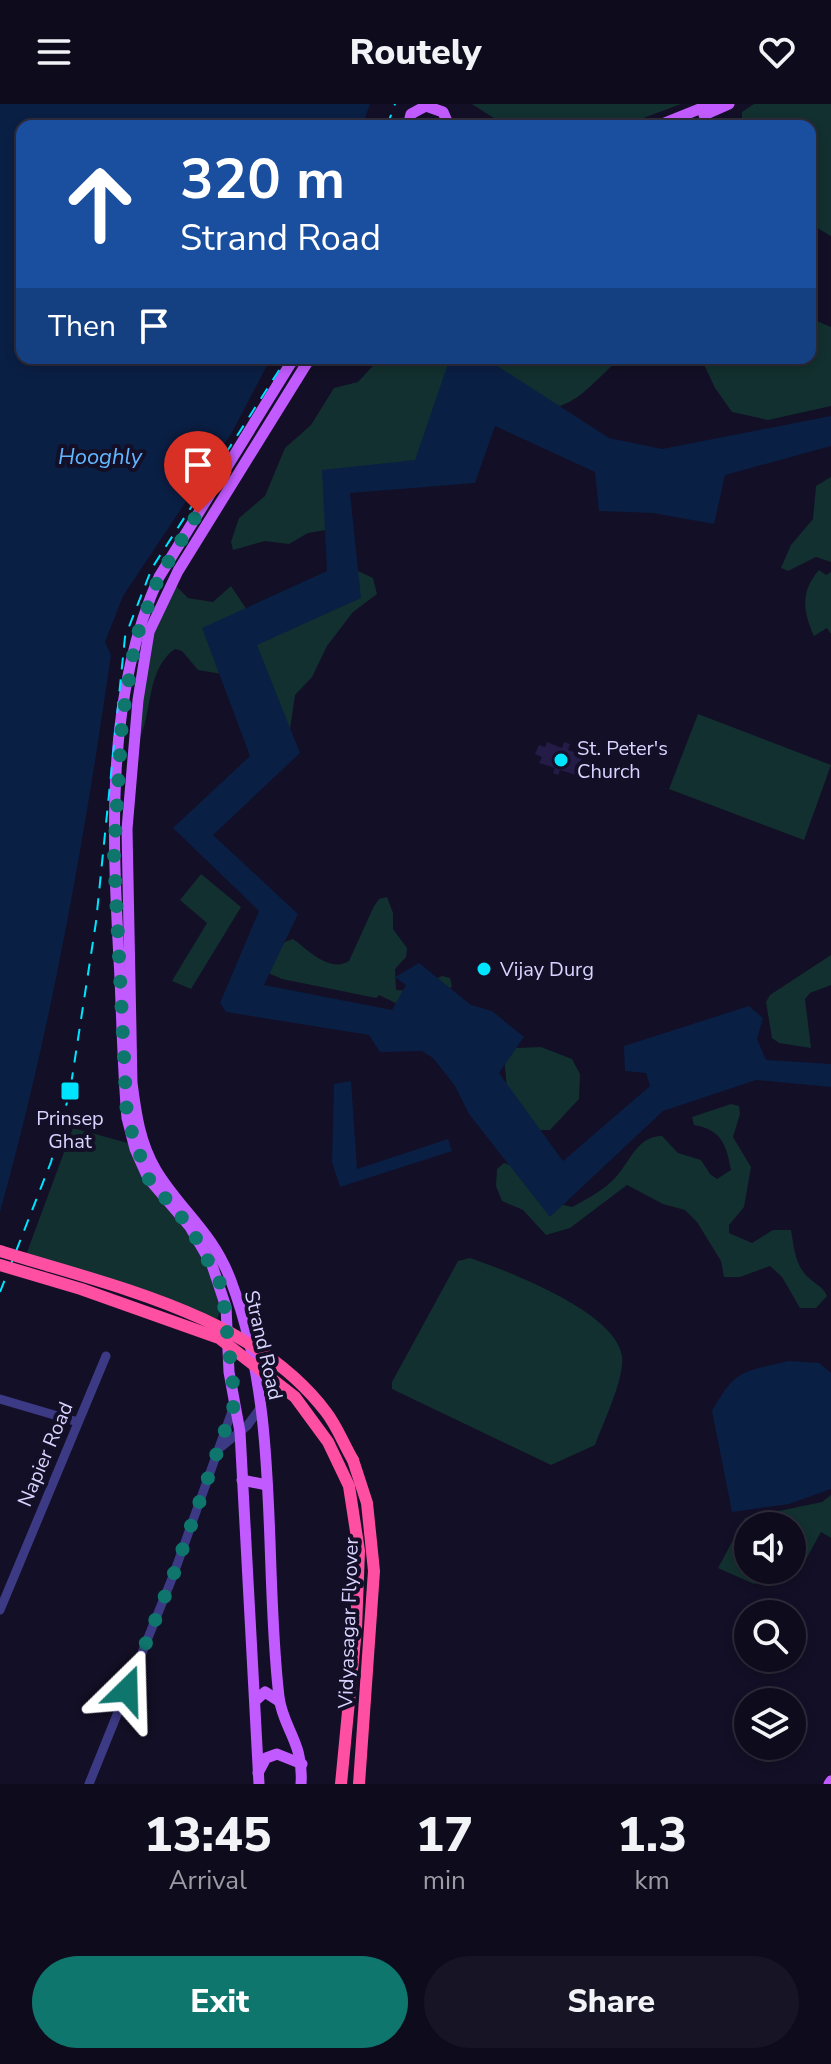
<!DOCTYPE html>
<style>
body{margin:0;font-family:"Nunito Sans",sans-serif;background:#171425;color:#f1f3f6;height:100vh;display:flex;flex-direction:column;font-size:30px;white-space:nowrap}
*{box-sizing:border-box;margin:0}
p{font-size:26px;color:#9b9ba3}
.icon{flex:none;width:44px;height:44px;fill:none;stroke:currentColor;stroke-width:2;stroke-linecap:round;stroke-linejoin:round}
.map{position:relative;height:1680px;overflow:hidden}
.drawer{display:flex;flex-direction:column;background:#0e0b1c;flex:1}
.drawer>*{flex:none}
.banner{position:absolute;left:16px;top:16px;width:800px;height:244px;border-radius:16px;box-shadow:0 4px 12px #0003,0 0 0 2px #2e2b3b;background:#1a4fa0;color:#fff;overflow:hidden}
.tools{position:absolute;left:734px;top:1408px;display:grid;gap:16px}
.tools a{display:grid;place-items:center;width:72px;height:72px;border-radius:50%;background:#0e0b1c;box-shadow:0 4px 12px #0003,0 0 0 2px #2e2b3b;font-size:40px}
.pin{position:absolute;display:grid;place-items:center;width:68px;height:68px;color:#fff;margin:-82px -34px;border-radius:50% 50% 50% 0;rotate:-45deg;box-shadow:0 0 8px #0007}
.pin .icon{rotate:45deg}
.me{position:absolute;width:88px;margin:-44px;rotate:22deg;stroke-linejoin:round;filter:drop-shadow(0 0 6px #0008)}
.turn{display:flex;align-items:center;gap:28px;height:168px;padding:0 32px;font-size:36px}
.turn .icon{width:104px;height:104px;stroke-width:2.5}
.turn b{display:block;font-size:56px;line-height:68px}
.then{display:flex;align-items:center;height:76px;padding:0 32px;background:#0003;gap:16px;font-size:30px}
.eta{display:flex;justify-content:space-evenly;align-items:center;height:136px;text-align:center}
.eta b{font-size:48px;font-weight:800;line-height:56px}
.cta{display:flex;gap:16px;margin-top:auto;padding:16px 32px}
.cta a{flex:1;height:92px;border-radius:48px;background:#0f766e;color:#fff;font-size:32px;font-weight:800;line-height:92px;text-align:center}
.cta a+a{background:#171425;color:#f1f3f6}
header{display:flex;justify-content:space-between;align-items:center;height:104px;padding:0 32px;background:#0e0b1c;font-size:36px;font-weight:800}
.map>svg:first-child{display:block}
.green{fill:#12302f;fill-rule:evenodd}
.water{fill:#0a1f44}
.building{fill:#241b47}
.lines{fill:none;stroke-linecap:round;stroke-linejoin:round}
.minor{stroke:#3d3a85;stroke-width:9}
.major{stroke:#c25bff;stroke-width:11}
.highway{stroke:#ff4fa3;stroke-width:12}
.rail{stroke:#00e5ff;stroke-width:2;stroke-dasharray:12 10;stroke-linecap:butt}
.highway-bridge{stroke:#ff4fa3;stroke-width:12}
.route{stroke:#0f766e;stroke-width:14;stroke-dasharray:0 25.2}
.poi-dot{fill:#00e5ff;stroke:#130f26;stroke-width:3}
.labels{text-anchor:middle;stroke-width:8;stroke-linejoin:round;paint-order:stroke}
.poi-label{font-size:20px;fill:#d9d4ff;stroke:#130f26;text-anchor:start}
.street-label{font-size:20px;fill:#d9d4ff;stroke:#130f26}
.water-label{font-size:22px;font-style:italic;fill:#62b6ff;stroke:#130f26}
</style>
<header><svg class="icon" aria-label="menu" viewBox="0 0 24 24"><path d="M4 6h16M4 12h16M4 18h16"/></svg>Routely<svg class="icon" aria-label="heart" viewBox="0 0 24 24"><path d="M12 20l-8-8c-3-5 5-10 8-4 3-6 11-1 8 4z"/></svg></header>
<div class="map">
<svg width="831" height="1680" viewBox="0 0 831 1680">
<rect width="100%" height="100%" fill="#130f26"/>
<g class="green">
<path d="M472,0H681L622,22H506Z"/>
<path d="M754,0H831V132L810,120V22H742V8Z"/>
<path d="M810,214L831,223V302L768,316L732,308L715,284L701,254H810Z"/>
<path d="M380,254H620C574,297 573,309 505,306L477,339L348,380L332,425L308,429L289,440L265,437L233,446L231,438L239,414L265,392L285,344L311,321L334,284L358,278Z"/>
<path d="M831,373V458L816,453L788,467L781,464L791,441L813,415L816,382Z"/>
<path d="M819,466L826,471L831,468V530L827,524L814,532C803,507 800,488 819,466Z"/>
<path d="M358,467L373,474L377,490L353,508L327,542L312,573L295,591L288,639L222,570L198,566L182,547L175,545C147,564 152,607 140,634L132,635L143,550L176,482L188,494L213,498L231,482L249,509L341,469Z"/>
<path d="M698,610L831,661L804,736L669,685Z"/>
<path d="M201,770L241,803L191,885L172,877L207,819L180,796Z"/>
<path d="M387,793L393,809V825L407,844L406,853L395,865L396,886L412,887L442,872L450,874L452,882L428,915L379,891L376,894L282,875L268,869L267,860L285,838L293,835C308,846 330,869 349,857L374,802L379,795Z"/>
<path d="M831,851V881L810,889L805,895L811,944L779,939L772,934L766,898L770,891Z"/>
<path d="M541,943L572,955L580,970L579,995L550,1026H534L507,986L504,952L516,944Z"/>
<path d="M731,1000L739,1002L740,1010L733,1033L751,1063L744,1103L729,1121V1129L752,1139L773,1126H791C794,1143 795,1162 809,1174C816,1181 823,1182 827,1192L816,1204H800L782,1173L770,1162L740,1173H724L721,1157L697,1118L685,1106L663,1100L627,1081L570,1124L546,1131L523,1106L502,1097L496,1082L497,1065L504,1059L512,1062L556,1099L572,1103C587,1095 604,1086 615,1074C630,1058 637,1032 662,1032L678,1049L701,1056L710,1070L717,1075L731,1066C726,1040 722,1026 694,1021L692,1013Z"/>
<path d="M73,1024L128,1039L208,1157L217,1185L221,1206L217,1215L26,1151Z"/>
<path d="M470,1154C508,1167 616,1208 622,1252C625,1274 603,1319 595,1341L551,1361L392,1285V1278L458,1157Z"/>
<path d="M831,1391V1434L821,1428L799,1468L754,1480L718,1464L745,1414L822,1398ZM748,1422H792V1466H748Z"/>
</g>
<g class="water">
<path d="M0,0H370L362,22H22V254H271L231,330L123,492L105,538L111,551C84,738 51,926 0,1108Z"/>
<path d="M450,254H485L609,334L662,345L831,312V342L725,371L714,420L653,409L599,407L595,368L495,322L475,379L350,389L361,494L257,541L300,649L213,731L298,810L264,881L392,906L406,881L395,873L419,859L471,901L492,907L524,933L499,969L563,1057L650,982L646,969L625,967L624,942L749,902L763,914L757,935L766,956L831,960V983L756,976L663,1007L550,1113L469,1010L455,982L433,954L422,947L380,948L369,931L226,908L220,899L259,807L173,724L250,652L202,524L327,467L322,366L415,356Z"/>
<path d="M351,977L357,1065L448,1035L452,1047L340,1083L332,1058L334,980Z"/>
<path d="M789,1257L819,1259L831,1269V1385L789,1400L732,1408L712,1307C736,1264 743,1268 789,1257Z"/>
</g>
<path class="building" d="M547,638L562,644L564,638L570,640L568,646L583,651L576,671L560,666L558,671L553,669L555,664L539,659L542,653L535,650L539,641L545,643Z"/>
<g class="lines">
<g class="minor">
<path d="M0,1295L78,1318"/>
<path d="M221,1343L247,1322L261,1303"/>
<path d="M0,1506L106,1252"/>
<path d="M89,1680L173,1472L235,1299"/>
</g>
<g class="major">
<path d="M704,11L729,0"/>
<path d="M408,22L411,10L426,2L443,8L449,22"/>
<path d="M657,22L712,0"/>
<path d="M242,1376L267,1381"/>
<path d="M255,1597L265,1588L279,1597"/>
<path d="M258,1669L266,1654L277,1650L302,1660"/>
<path d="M259,1680L240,1328L229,1268L226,1203L212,1161L190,1123L148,1074L135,1045L127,1014C123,968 122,921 120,874C113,742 103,597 159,473L294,254"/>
<path d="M301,1680C304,1638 283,1625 279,1593C263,1455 281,1309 231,1177C213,1128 180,1106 156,1066C140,1039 136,1010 132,979L127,725L138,596L149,528L178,467L310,254"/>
<path d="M829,1680L831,1677"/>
</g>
<g class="highway">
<path d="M353,1356L367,1399L374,1467L359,1680"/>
<path d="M341,1680L356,1525"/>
</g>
<g class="rail">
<path d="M387,22L395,0"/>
<path d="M0,1188L51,1058L70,987L96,818L125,533L152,464L287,254"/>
</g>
<g class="highway-bridge">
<path d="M0,1147C111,1182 252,1210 326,1308C337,1322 344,1341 353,1356"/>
<path d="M0,1161L81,1185L219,1234L295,1293L328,1338L349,1382L359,1447L356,1525"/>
</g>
</g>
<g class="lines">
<path class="route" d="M127,1586L173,1472L235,1298L222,1183L190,1123L148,1074L127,1014L114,751L122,617L136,534L159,473L198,409"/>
</g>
<g class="poi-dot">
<circle cx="561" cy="656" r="8"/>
<circle cx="484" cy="865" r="8"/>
<rect x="60" y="977" width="20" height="20" rx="4"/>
</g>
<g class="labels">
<g class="poi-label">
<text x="577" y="651">St. Peter's<tspan x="577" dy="23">Church</tspan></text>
<text x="500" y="872">Vijay Durg</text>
<text x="70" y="1021" text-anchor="middle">Prinsep<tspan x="70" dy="23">Ghat</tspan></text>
</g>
<g class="street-label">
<text transform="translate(264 1241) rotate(77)" y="7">Strand Road</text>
<text transform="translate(45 1350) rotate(-67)" y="7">Napier Road</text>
<text transform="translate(348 1519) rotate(-88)" y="7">Vidyasagar Flyover</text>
</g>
<g class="water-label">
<text x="100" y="360">Hooghly</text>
</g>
</g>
</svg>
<div class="tools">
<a><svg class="icon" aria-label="sound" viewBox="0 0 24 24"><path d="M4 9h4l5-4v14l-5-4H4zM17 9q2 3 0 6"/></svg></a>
<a><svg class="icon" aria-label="search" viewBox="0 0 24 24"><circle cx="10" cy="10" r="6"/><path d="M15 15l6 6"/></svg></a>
<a><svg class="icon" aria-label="layers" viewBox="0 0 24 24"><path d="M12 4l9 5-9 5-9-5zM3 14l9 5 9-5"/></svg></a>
</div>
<div class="pin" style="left:198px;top:409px;background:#d93025"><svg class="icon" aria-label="arrive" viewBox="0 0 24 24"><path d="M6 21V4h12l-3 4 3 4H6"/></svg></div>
<svg class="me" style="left:127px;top:1586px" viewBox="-20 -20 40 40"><path d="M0-17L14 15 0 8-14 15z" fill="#0f766e" stroke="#fff" stroke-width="4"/></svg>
<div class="banner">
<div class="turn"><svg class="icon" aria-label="ahead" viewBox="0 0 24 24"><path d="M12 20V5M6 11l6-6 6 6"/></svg><div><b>320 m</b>Strand Road</div></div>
<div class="then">Then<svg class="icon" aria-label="arrive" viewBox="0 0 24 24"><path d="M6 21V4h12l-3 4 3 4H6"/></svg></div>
</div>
</div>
<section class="drawer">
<div class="eta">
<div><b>13:45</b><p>Arrival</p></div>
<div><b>17</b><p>min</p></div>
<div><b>1.3</b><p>km</p></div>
</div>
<div class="cta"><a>Exit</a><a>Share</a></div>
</section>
